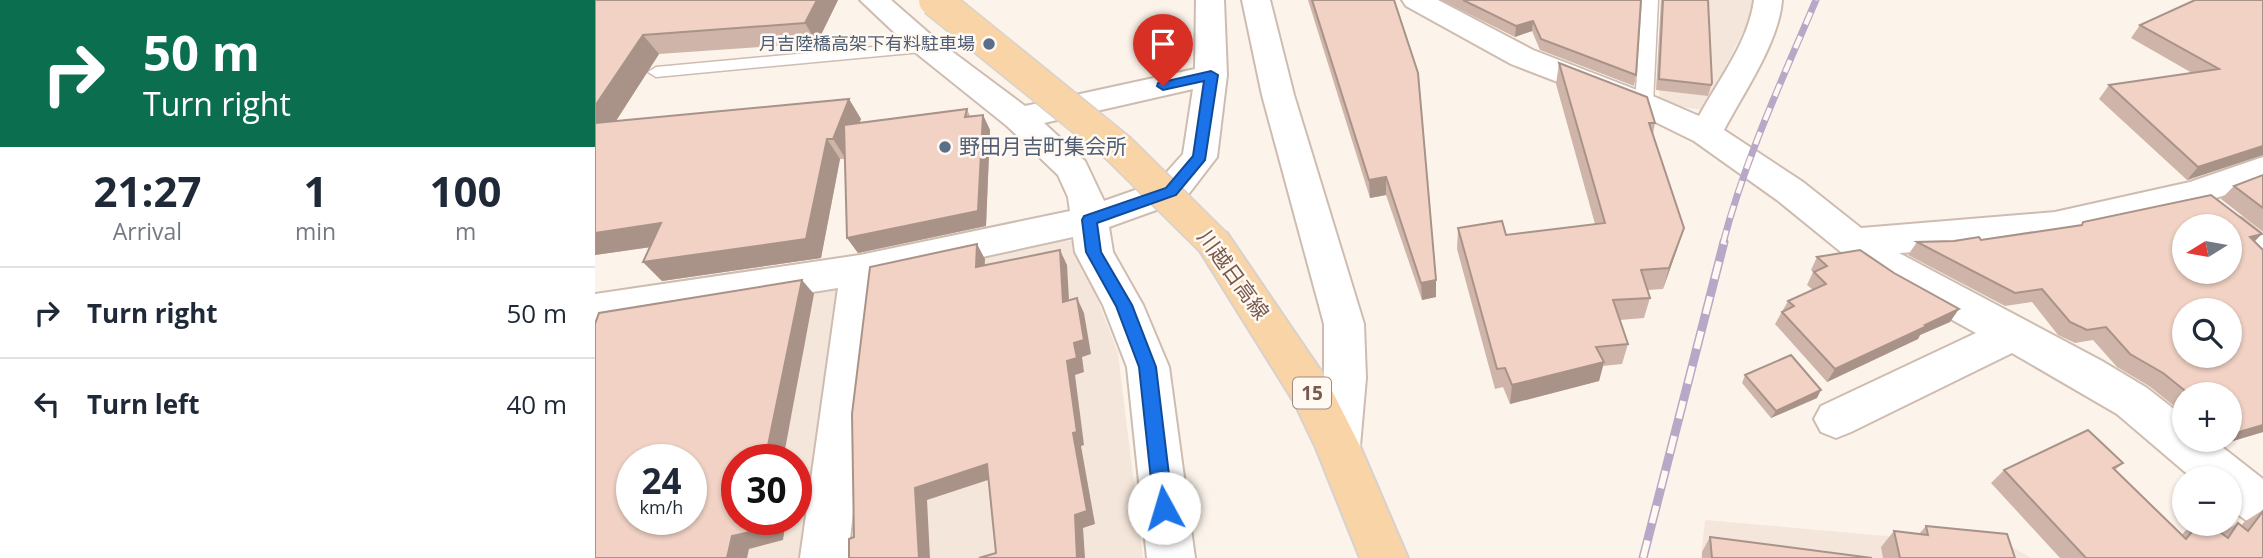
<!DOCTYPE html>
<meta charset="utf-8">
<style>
body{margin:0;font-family:"Open Sans","Noto Sans JP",sans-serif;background:#f2f2f3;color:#1f2937;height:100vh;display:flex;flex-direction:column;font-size:26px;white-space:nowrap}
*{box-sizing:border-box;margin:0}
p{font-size:23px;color:#747a83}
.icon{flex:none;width:38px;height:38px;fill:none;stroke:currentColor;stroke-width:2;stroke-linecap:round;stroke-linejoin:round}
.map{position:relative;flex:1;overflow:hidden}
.panel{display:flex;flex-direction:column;background:#fff;width:595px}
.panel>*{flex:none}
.top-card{background:#0b6e4f;color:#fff;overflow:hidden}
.needle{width:46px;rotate:259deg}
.controls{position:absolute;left:1577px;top:214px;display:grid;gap:14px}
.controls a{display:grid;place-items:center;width:70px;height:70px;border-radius:50%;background:#fff;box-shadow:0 2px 5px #0004;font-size:35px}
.speed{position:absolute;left:21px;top:444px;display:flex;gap:14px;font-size:35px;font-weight:700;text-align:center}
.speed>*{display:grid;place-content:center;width:91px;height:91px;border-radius:50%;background:#fff;box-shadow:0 2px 5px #0004;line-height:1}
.speed small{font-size:18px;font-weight:400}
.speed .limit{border:10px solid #d22;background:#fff;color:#111}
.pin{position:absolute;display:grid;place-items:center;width:60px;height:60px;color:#fff;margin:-72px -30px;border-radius:50% 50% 50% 0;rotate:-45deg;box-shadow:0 0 7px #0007}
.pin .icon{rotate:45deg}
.me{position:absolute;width:77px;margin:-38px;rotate:354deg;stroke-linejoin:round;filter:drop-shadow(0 0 5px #0008)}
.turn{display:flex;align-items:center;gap:24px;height:147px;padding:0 28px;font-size:32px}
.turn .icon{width:91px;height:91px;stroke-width:2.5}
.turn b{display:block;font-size:49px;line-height:60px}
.eta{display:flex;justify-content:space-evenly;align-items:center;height:119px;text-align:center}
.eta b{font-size:42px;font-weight:700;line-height:49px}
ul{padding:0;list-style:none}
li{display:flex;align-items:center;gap:21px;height:91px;padding:0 28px;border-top:2px solid #e0e1e3}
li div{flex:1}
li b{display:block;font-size:26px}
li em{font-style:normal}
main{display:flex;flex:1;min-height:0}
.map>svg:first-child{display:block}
.residential{fill:#f4e6da;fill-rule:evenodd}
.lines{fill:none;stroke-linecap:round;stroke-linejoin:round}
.service-casing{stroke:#cfbcb0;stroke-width:3}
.minor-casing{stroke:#cfbcb0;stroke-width:4}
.primary-casing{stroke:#d9d1cd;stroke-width:4}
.service{fill:#fff;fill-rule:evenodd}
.minor{fill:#fff;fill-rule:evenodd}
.primary{fill:#f8d4a7;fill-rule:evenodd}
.rail-far1-casing{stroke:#b7a8c7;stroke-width:7}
.rail-casing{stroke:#b7a8c7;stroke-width:9}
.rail-far1{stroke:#fff9f2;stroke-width:4.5;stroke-dasharray:13;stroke-linecap:butt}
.rail{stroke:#fff9f2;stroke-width:6;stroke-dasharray:18;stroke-linecap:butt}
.primary-bridge-casing{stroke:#d9d1cd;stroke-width:35;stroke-linecap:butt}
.primary-bridge{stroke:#f8d4a7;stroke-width:32}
.wall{fill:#cfb5a9}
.shaded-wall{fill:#a99389}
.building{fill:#f1d2c4;stroke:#a99389;stroke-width:2;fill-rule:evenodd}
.route{fill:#1a73e8;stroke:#114b97;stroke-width:2}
.service-dot{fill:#5c6f8a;stroke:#fff9f2;stroke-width:2.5}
.labels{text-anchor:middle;stroke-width:5;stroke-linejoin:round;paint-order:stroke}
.far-service-label{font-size:18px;fill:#4e5e75;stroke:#fff9f2;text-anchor:end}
.shield{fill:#fff9f2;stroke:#a08a7f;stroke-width:2}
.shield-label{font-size:19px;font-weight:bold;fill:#785a4e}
.service-label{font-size:21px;fill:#4e5e75;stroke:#fff9f2;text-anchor:start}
.street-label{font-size:21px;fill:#785a4e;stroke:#fff9f2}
</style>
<main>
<section class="panel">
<div class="top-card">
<div class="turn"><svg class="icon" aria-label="right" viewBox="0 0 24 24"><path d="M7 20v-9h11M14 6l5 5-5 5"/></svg><div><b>50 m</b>Turn right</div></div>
</div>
<div class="eta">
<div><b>21:27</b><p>Arrival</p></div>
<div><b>1</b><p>min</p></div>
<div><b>100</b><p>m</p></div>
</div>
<ul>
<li><svg class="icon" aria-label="right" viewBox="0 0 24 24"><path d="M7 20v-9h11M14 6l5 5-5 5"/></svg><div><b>Turn right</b></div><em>50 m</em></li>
<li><svg class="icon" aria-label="left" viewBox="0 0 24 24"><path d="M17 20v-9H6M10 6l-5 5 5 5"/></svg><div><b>Turn left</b></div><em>40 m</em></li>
</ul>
</section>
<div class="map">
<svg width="1668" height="558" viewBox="0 0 1668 558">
<rect width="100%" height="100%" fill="#fcf4eb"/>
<g class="residential">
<path d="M1069,0H1158L1161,5L1109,110L1079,106L1064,98Z"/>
<path d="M467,240L481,242L523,353L548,558H0V322L245,283ZM37,460H96V520H37ZM142,460H201V520H142Z"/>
<path d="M1110,520L1417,547L1436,558H1106Z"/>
</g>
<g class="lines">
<defs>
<g id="service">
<path d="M1047,0H1063L1058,104L1049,110L1040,104Z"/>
<path d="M332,42L338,43L340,47L338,51L61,77L53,72L61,67Z"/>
<path d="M1640,216L1647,218L1668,235V254L1661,251L1632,226L1633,218Z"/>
</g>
<g id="minor">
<path d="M265,0H296L343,41L430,106L600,69L601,0H629L632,75L622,157L589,200L514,227L518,252L548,305L574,367L600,558H552L532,367L508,305L480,252L478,237L283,280L253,558H205L243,288L0,326V294L265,255L475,211L473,197L463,175L412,126L321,53ZM598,89L588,154L563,182L509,201L490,161L449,123Z"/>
<path d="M647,0H675L699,95L769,324L771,378L765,446L759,460L743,466L727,460L721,446L729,378V324L667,95Z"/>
<path d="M807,0H843L938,50L1060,97L1104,116C1123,81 1154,41 1159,0H1187C1184,42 1149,92 1129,130L1208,182L1266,228L1460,212L1595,182L1668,157V182C1551,225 1428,247 1304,253L1507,361L1552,388L1589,417V439H1617L1668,479V528L1652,521L1634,508V478H1597L1522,414L1417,353L1256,432L1241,438L1226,432L1219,419L1226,406L1381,333L1292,284L1246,252L1182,200L1099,141L1038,111L916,64L811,6Z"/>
</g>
<path id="primary" d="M619,229L632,233L730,377L765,446L813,558H765L721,448L699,402L600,243L606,233Z"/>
</defs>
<use href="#service" class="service-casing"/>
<use href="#minor" class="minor-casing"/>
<use href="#primary" class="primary-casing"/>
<use href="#service" class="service"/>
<use href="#minor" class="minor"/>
<use href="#primary" class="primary"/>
<defs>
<path id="rail-far1" d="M1128,243C1150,159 1187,80 1221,0"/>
<path id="rail" d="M1048,558L1129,242"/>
</defs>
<use href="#rail-far1" class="rail-far1-casing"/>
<use href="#rail" class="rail-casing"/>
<use href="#rail-far1" class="rail-far1"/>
<use href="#rail" class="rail"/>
<defs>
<path id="primary-bridge" d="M340,0L524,149L619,243"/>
</defs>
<use href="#primary-bridge" class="primary-bridge-casing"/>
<use href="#primary-bridge" class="primary-bridge"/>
</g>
<g class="wall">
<path d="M0,0H243L222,43L64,54L21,121L254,99L266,119L264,123L372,109L375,116L388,115L395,130L391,226L263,253L252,238L250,159H245L226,258L67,281L48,262L55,247L0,255Z"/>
<path d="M713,0H799L841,297L827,300L791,195L775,198Z"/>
<path d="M846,0H1046L1041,75L1039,86L945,50L937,31L920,37Z"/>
<path d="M1066,0H1113L1117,83L1113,96L1061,90Z"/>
<path d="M1600,0L1668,155L1592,180L1504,99L1514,85L1597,73L1536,38L1545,25Z"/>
<path d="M964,63L1060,123L1058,134L1082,249L1068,289L1053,290L1055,298L1049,318L1025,320L1033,344L1027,364L1008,366L1004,381L915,404L908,387L900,389L862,249L863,228L911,235L1000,224L961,84Z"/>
<path d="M1668,175V232L1626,199L1639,186Z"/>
<path d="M1488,222L1659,241L1668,432L1628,444L1622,439H1634V394H1589V414L1554,386L1522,367L1498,340L1480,343L1463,335L1437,302L1410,306L1313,255L1322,242L1386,240L1485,226Z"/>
<path d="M1222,257L1355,322L1325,335L1323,339L1232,382L1180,324L1193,301L1218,290L1212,285L1218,272L1216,270Z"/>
<path d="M1150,375L1222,398L1176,418L1147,383Z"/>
<path d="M1528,463L1520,470L1587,535L1589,532L1601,523H1613L1627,533L1643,523L1646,526L1649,522L1668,510V558H1465L1396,483L1409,470Z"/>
<path d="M1331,526L1420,558H1288L1286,547L1299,531L1324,534Z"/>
<path d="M1115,537L1277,558H1107V552Z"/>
</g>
<g class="shaded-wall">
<path d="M222,0H243L222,43L210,23Z"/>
<path d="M938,21L937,31L920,37L921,26Z"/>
<path d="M48,35L64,54L6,144L0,138V106Z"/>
<path d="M254,99L266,119L251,159L238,139Z"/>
<path d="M388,115L395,130L391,226L263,253L252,238Z"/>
<path d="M232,139L245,159L226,258L67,281L48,262Z"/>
<path d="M1668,146V155L1592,180L1603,167Z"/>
<path d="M791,177V195L775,198L774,180Z"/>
<path d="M66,223L85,243L0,255V233Z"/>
<path d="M1089,228L1082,249L1068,289L1074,268Z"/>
<path d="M1667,234L1653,248L1655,237Z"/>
<path d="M382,244L390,259L389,282L381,267Z"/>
<path d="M465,250L472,265L475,317L468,302Z"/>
<path d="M207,280L219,294L188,460H170Z"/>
<path d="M841,280V297L827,300L826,283Z"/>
<path d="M482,298L489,313L496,354L487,357L489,372L480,375L489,445L486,446L500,524L488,528L490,558H482L478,433L472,361L479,343Z"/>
<path d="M1364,309L1355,322L1325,335L1323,339L1232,382L1240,369L1330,325Z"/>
<path d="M1009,362L1004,381L915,404L917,385Z"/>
<path d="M1226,390L1222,398L1176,418L1181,411Z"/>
<path d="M1668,425V432L1628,444L1644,432Z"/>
<path d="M392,464L402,477L332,500L335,558H324L320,488Z"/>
<path d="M174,520H191L188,540L154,549L152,558H132L137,536Z"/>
</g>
<g class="building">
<path d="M0,0H222L210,23L48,35L0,106Z"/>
<path d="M717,0H799L823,73L841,280L826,283L791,177L774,180Z"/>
<path d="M868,0H1046L1041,75L946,39L938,21L921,26Z"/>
<path d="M1068,0H1113L1117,83L1116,85L1064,79Z"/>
<path d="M1600,0H1668V146L1603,167L1514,85L1624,69L1545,25Z"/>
<path d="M964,63L1052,97L1060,123H1054L1089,228L1074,268L1046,270L1055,298L1018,300L1033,344L1001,347L1009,362L917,385L910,368L902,369L863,228L907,221L911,235L1010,223Z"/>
<path d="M254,99L238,139H232L211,239L48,262L66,223L0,233V123Z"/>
<path d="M372,109L370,117L388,115L383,211L252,238L249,125Z"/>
<path d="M1668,175V208L1639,186Z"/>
<path d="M1616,195L1667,234L1655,237L1668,250V425L1644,432L1634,425V394H1594L1568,373L1535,354L1511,327L1492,330L1475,322L1447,289L1420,293L1322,242L1359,241L1384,237L1386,240L1487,225L1488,222ZM1589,226H1634V271H1589ZM1589,310H1634V355H1589Z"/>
<path d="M382,244L381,267L465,250L468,302L482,298L489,340L479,343L482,358L472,361L482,432L478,433L492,511L480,515L482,558H384L401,553L392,464L320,488L324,558H254V539L259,537L257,414L275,267Z"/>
<path d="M1265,250L1299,273L1364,309L1330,325L1332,326L1240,369L1187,312L1199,306L1193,301L1231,284L1219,272L1232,266L1222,257Z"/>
<path d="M207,280L170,460H142V520H174L172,528L137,536L132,558H0V324L4,313ZM37,460H96V520H37Z"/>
<path d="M1196,355L1226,390L1181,411L1150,375Z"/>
<path d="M1493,430L1528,463L1518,468L1591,539L1604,523H1613L1633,538L1643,523L1653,531L1668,511V558H1491L1409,470Z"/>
<path d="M1331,526L1412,534L1420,558H1305L1299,531L1333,535Z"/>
<path d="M1115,537L1277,558H1117Z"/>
</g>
<path class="route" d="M616,71L623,75L610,160L581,195L502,223L506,252L537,305L561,367L578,508L575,515L569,517L562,515L559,508L544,367L521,306L491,252L487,220L489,216L571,188L598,156L609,81L568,90L562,86L563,83Z"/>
<g class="service-dot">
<circle cx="394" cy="44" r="7"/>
<circle cx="350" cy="147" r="7"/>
</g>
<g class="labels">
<g class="far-service-label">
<text x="380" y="50">月吉陸橋高架下有料駐車場</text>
</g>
<rect class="shield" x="698" y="377.5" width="38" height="31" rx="5"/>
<g class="shield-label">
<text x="717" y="400">15</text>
</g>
<g class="service-label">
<text x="364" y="154">野田月吉町集会所</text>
</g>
<g class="street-label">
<text transform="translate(638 275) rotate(54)" y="7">川越日高線</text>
</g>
</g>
</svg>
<div class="controls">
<a><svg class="needle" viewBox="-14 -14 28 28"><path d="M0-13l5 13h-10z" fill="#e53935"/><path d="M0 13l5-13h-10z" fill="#747a83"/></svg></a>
<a><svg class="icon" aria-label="search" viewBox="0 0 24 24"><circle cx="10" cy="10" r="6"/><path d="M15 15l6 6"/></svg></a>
<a>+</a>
<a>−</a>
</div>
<div class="speed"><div>24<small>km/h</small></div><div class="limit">30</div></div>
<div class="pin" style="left:568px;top:86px;background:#d93025"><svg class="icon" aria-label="arrive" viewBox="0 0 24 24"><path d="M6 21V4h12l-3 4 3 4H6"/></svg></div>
<svg class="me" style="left:569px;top:508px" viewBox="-20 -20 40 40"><circle r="19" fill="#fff"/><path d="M0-13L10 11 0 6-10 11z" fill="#1a73e8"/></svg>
</div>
</main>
